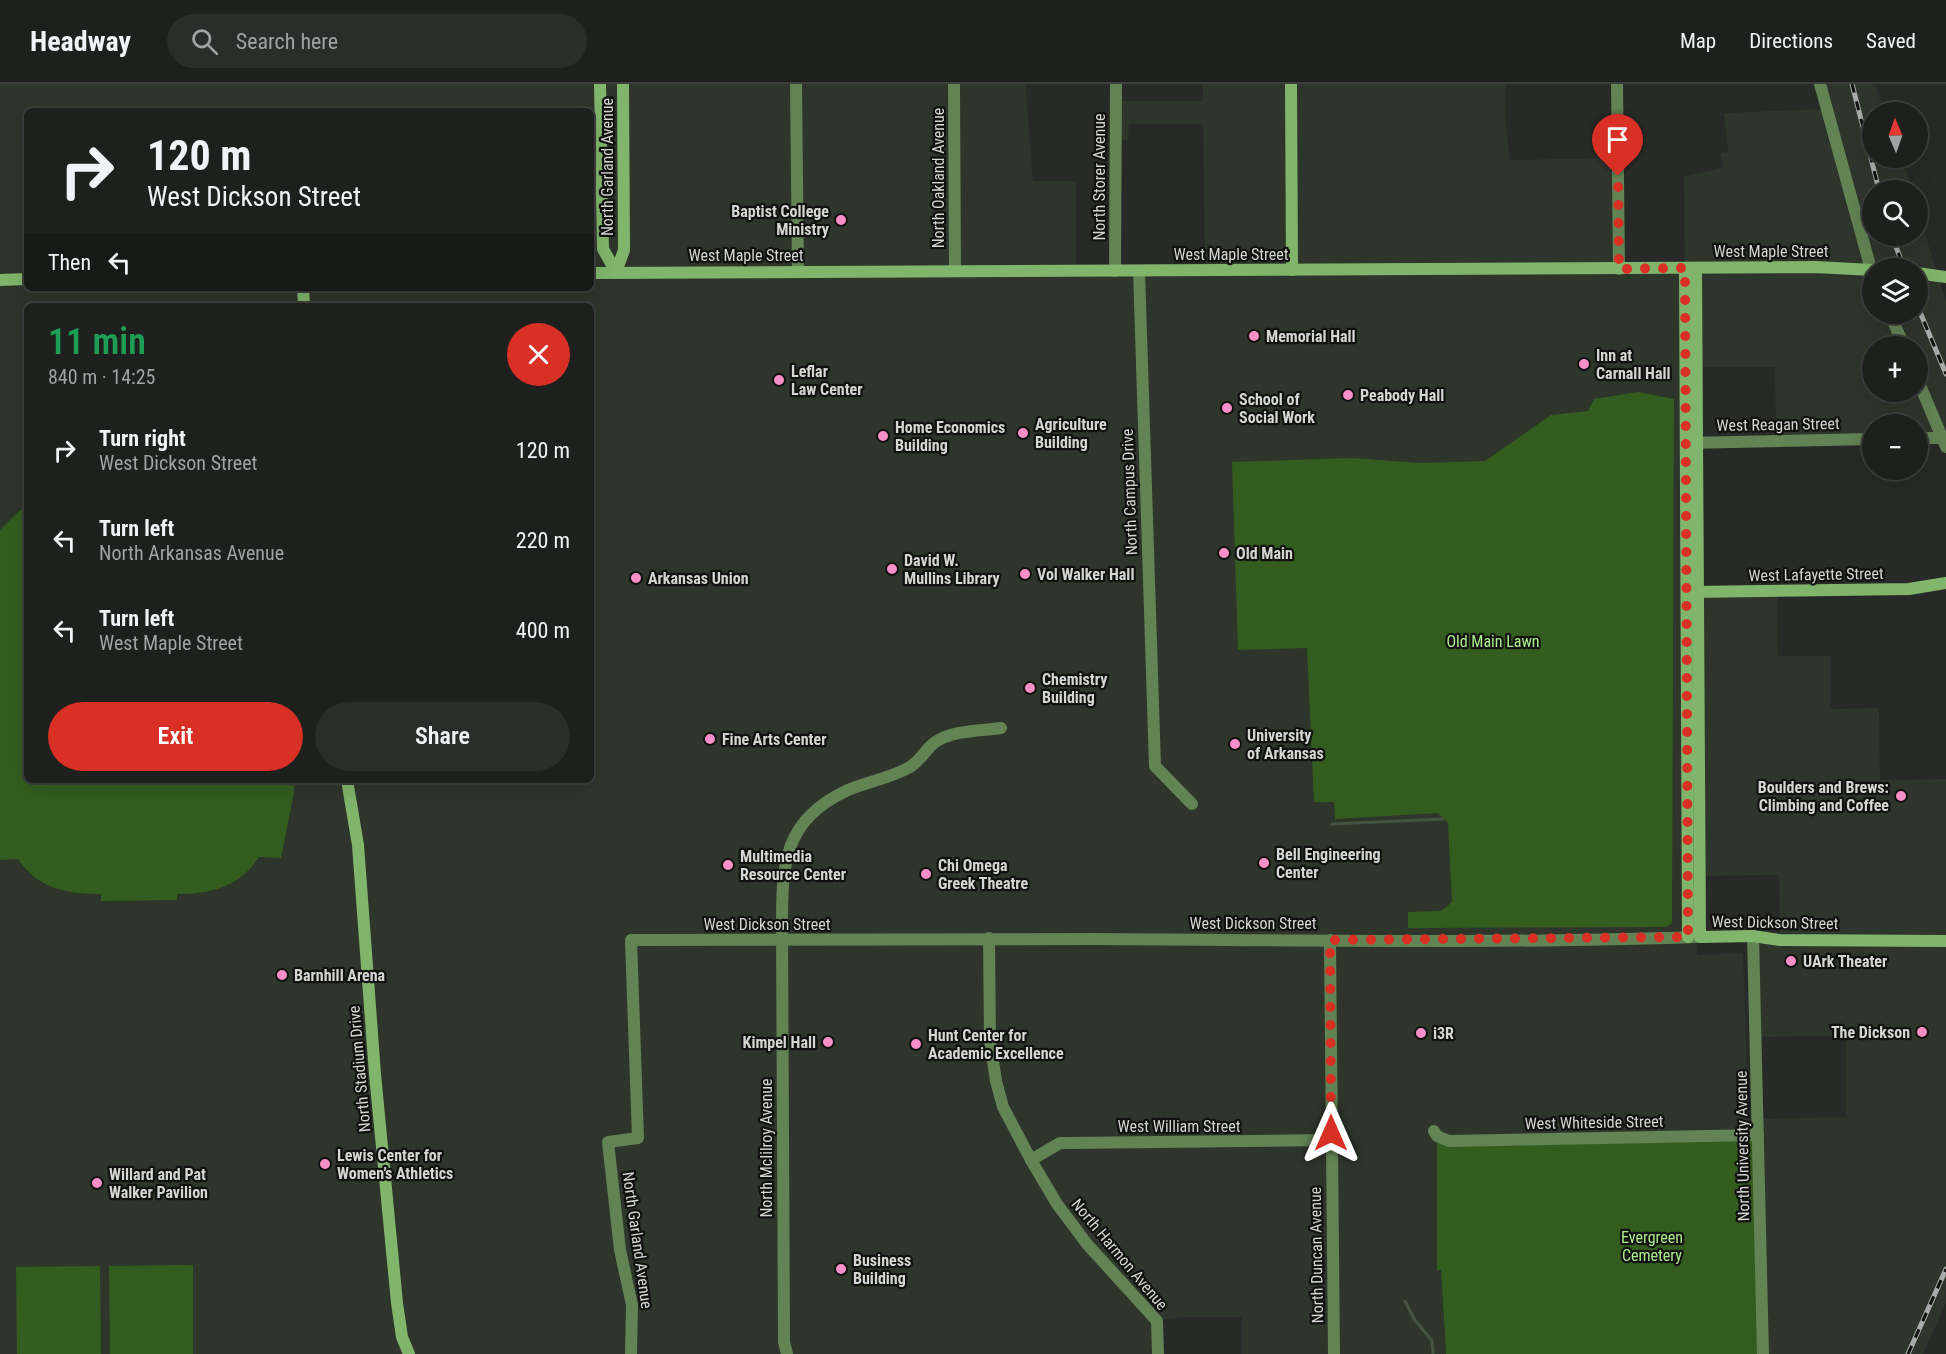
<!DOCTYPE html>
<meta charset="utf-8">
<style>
body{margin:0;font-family:"Roboto Condensed",sans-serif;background:#2a2d29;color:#f1f3f6;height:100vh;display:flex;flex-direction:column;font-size:22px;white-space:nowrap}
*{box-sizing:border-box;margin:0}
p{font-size:20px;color:#a0a3a3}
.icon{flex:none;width:33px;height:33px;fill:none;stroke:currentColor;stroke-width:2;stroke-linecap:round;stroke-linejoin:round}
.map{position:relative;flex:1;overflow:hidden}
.side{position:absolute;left:24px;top:219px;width:570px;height:480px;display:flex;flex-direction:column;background:#1d201c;border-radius:9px;box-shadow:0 6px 24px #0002,0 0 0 2px #3b3e3b}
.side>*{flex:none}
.guide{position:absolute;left:24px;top:24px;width:570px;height:183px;border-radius:9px;box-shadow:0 6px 24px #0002,0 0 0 2px #3b3e3b;background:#1d201c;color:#f1f3f6;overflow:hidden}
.needle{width:39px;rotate:358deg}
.buttons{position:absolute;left:1862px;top:18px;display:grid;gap:12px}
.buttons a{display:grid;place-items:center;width:66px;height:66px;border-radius:50%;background:#1d201c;box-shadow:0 6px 24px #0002,0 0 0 2px #3b3e3b;font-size:30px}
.pin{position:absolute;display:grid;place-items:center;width:51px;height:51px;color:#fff;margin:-62px -26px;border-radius:50% 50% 50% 0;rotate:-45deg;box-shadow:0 0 6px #0007}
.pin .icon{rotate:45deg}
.me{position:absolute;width:66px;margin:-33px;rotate:0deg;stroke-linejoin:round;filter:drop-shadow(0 0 4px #0008)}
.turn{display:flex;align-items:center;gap:21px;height:126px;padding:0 24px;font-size:27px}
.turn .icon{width:78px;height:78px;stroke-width:2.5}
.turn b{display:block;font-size:42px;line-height:51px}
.then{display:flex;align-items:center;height:57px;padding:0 24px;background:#0003;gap:12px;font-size:22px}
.round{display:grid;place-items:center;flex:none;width:63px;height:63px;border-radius:32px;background:#2a2d29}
.head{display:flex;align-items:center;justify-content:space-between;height:102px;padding:0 24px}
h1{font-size:36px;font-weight:600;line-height:45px;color:#1e9e55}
.action{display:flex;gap:12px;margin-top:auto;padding:12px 24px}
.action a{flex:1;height:69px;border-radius:36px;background:#d93025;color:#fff;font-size:24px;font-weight:600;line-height:69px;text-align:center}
.action a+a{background:#2a2d29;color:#f1f3f6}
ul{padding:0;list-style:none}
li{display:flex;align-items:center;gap:18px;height:90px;padding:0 24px}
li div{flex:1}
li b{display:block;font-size:22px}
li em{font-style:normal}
header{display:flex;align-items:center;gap:36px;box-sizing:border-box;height:84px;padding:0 30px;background:#1d201c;border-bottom:2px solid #3b3e3b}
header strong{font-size:28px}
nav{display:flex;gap:33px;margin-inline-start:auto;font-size:21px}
.search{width:420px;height:54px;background:#2a2d29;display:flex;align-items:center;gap:15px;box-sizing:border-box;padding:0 21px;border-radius:33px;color:#a0a3a3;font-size:22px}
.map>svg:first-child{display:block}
.built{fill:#2e352b;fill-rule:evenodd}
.green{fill:#335d1f}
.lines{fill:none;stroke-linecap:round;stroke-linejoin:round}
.stream{stroke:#43543f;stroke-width:3}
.street{stroke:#628354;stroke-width:12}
.secondary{stroke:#81b56b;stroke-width:12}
.rail-casing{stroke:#a9aca8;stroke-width:5}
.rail{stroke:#111210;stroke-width:3;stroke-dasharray:9;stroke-linecap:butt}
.route{stroke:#d93025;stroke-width:10;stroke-dasharray:0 18}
.poi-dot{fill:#f98fc9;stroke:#111210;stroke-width:2}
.labels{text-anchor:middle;stroke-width:4.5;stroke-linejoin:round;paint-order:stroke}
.street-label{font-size:16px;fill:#d4d6d3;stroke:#111210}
.poi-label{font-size:16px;font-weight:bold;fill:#d4d6d3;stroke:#111210;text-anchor:start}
.park-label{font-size:16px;fill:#abee8e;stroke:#111210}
</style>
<header>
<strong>Headway</strong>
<div class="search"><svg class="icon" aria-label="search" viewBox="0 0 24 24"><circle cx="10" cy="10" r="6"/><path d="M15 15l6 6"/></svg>Search here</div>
<nav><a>Map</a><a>Directions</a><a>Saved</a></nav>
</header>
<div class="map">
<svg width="1946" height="1270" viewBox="0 0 1946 1270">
<rect width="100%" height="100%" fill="#272a26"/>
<path class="built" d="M0,0H1027L1026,7L1033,97H1076V186H1205L1203,40H1129L1128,56L1116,57V17H1203V0H1505L1506,43L1510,76L1618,74L1619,185L1685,184L1684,92L1723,84L1721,69L1728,68L1724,29L1825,25L1820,0H1875L1884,28H1872V74H1899L1907,89L1912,106H1872V152H1917V124L1946,217V363L1943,354H1917V340H1872V355L1776,357L1775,283H1697L1698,507H1777L1778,572H1830V625L1879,624L1880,696L1946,695V1219L1923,1270H1763L1758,1035L1846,1033V952L1756,953L1753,852L1780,855L1779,791L1694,792L1697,871L1743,869L1749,1045L1437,1052V1185L1441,1186L1446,1270H1242V1233H1183L1157,1237L1158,1270H0ZM27,27H591V204H27ZM1872,184H1917V230H1872ZM27,222H591V696H27ZM1872,262H1917V308H1872Z"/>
<g class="green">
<path d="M1638,308L1674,315L1672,839L1666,843L1408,844V828L1441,827L1452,818L1448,739L1438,729L1335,735L1334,718H1314L1307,564L1238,566L1232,378L1351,374L1420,379L1485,377L1551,331L1588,327L1594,315Z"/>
<path d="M27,423V696H294V708L281,774L259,773C239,803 212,810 177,810V816L101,817V810C67,810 38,805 18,775L0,776V446L19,427Z"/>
<path d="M1758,1051L1763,1270H1446L1441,1186H1437V1052Z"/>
<path d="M193,1181V1270H110L109,1182Z"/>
<path d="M100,1182L101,1270H17L16,1183Z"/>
</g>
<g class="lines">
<g class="stream">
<path d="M1332,740L1443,735"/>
<path d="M1405,1217L1414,1235L1432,1257L1433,1270"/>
</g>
<g class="street">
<path d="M796,0L798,187"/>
<path d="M954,0L955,187"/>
<path d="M1617,0L1619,185"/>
<path d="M1820,0L1872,189"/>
<path d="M1115,187L1116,0"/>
<path d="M1139,187L1155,682L1192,720"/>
<path d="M1890,230L1904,262"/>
<path d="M1917,294L1946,363"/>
<path d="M1917,354H1943"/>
<path d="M1687,359L1872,355"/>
<path d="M1753,852L1763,1270"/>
<path d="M989,854L990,957L996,997L1003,1023L1031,1076L1057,1120L1087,1160L1157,1237L1158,1270"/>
<path d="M1330,856L1334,1270"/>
<path d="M1434,1047L1437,1052L1449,1057L1758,1051"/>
<path d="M1031,1076L1060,1059H1067L1331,1056"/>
<path d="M631,1270L632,1221L620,1166L608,1058L638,1054L631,856C786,857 941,854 1097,855C1296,856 1497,860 1696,853"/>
<path d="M787,1270L784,1258L782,843C782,780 783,736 848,706C867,698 890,694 908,684C919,679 925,666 934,659C952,646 980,647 1001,644"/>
</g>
<g class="secondary">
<path d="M600,0L603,165L616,188"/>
<path d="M1291,0L1292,186"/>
<path d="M1685,184L1688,853"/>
<path d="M1696,184L1700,853L1753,852L1780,856L1946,857"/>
<path d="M616,188L624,166L623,0"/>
<path d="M591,189L1816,183L1872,186"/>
<path d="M1917,189L1946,193"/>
<path d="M0,196L27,195"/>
<path d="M303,204L304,222"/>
<path d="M1690,508L1909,505L1946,499"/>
<path d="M347,696L358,761L375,990L397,1219L402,1253L409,1270"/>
</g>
<defs>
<g id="rail">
<path d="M1852,0L1879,106"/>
<path d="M1892,152L1904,184"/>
<path d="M1917,221L1946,290"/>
<path d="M1908,1270L1946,1185"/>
</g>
</defs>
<use href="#rail" class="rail-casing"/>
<use href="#rail" class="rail"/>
</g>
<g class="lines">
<path class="route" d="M1331,1049L1330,856L1688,853L1685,184L1619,185L1618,92"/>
</g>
<g class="poi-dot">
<circle cx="841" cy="136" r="6"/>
<circle cx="1254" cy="252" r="6"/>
<circle cx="1584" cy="280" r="6"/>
<circle cx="779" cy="296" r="6"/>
<circle cx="1348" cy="311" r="6"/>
<circle cx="1227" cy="324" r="6"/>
<circle cx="1023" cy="349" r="6"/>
<circle cx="883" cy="352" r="6"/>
<circle cx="1224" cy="469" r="6"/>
<circle cx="892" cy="485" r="6"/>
<circle cx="1025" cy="490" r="6"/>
<circle cx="636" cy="494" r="6"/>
<circle cx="1030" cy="604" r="6"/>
<circle cx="710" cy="655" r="6"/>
<circle cx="1235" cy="660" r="6"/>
<circle cx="1901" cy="712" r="6"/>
<circle cx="1264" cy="779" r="6"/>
<circle cx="728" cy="781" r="6"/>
<circle cx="926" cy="790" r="6"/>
<circle cx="1791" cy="877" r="6"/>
<circle cx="282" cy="891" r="6"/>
<circle cx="1922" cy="948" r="6"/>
<circle cx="1421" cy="949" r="6"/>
<circle cx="828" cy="958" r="6"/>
<circle cx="916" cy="960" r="6"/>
<circle cx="325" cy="1080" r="6"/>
<circle cx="97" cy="1099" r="6"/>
<circle cx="841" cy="1185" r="6"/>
</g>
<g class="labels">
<g class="street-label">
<text transform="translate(607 83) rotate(-90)" y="6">North Garland Avenue</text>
<text transform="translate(1099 93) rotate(-90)" y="6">North Storer Avenue</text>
<text transform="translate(938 94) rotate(-90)" y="6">North Oakland Avenue</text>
<text x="1771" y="173">West Maple Street</text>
<text x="1231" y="176">West Maple Street</text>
<text x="746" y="177">West Maple Street</text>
<text transform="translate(1778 340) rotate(-1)" y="6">West Reagan Street</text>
<text transform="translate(1129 408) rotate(-92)" y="6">North Campus Drive</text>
<text transform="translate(1816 490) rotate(-1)" y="6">West Lafayette Street</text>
<text transform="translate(1775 838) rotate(1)" y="6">West Dickson Street</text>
<text x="1253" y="845">West Dickson Street</text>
<text x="767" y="846">West Dickson Street</text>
<text transform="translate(359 985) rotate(-95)" y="6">North Stadium Drive</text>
<text transform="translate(1594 1038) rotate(-1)" y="6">West Whiteside Street</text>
<text x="1179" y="1048">West William Street</text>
<text transform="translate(1742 1062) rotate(-91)" y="6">North University Avenue</text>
<text transform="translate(766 1064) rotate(-90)" y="6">North McIilroy Avenue</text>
<text transform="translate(638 1156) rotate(82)" y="6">North Garland Avenue</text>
<text transform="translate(1120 1170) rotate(50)" y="6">North Harmon Avenue</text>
<text transform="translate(1316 1171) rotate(-91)" y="6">North Duncan Avenue</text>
</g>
<g class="poi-label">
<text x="829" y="133" text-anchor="end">Baptist College<tspan x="829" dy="18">Ministry</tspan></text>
<text x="1266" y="258">Memorial Hall</text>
<text x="1596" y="277">Inn at<tspan x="1596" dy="18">Carnall Hall</tspan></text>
<text x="791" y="293">Leflar<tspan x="791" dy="18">Law Center</tspan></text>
<text x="1360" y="317">Peabody Hall</text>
<text x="1239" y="321">School of<tspan x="1239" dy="18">Social Work</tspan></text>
<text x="1035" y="346">Agriculture<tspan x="1035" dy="18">Building</tspan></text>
<text x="895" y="349">Home Economics<tspan x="895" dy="18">Building</tspan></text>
<text x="1236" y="475">Old Main</text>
<text x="904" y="482">David W.<tspan x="904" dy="18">Mullins Library</tspan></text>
<text x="1037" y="496">Vol Walker Hall</text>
<text x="648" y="500">Arkansas Union</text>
<text x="1042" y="601">Chemistry<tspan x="1042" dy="18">Building</tspan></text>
<text x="1247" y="657">University<tspan x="1247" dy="18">of Arkansas</tspan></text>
<text x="722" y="661">Fine Arts Center</text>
<text x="1889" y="709" text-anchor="end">Boulders and Brews:<tspan x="1889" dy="18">Climbing and Coffee</tspan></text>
<text x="1276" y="776">Bell Engineering<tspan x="1276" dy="18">Center</tspan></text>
<text x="740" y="778">Multimedia<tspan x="740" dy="18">Resource Center</tspan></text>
<text x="938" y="787">Chi Omega<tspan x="938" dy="18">Greek Theatre</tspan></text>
<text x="1803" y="883">UArk Theater</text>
<text x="294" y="897">Barnhill Arena</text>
<text x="1910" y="954" text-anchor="end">The Dickson</text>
<text x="1433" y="955">i3R</text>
<text x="928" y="957">Hunt Center for<tspan x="928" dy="18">Academic Excellence</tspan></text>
<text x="816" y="964" text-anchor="end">Kimpel Hall</text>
<text x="337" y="1077">Lewis Center for<tspan x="337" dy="18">Women’s Athletics</tspan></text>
<text x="109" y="1096">Willard and Pat<tspan x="109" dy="18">Walker Pavilion</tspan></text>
<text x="853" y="1182">Business<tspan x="853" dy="18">Building</tspan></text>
</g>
<g class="park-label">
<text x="1493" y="563">Old Main Lawn</text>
<text x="1652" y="1159">Evergreen<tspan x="1652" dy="18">Cemetery</tspan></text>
</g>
</g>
</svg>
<div class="buttons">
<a><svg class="needle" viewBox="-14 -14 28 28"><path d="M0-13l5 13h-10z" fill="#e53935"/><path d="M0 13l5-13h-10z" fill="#a0a3a3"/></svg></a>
<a><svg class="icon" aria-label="search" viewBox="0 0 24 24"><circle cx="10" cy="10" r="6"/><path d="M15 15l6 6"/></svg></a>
<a><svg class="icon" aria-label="layers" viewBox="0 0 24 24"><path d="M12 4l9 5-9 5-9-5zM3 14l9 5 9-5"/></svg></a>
<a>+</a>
<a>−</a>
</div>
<div class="pin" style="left:1618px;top:92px;background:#d93025"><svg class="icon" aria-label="arrive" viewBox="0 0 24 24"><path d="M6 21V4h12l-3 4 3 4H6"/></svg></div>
<svg class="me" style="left:1331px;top:1049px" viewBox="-20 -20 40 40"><path d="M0-17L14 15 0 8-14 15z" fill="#d93025" stroke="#fff" stroke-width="4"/></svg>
<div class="guide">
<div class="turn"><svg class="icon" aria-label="right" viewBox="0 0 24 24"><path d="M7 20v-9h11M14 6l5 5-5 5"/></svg><div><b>120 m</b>West Dickson Street</div></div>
<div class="then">Then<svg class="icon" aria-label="left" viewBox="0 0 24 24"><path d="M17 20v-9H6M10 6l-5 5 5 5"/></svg></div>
</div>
<section class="side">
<div class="head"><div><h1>11 min</h1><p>840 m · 14:25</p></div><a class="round" style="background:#d93025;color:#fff"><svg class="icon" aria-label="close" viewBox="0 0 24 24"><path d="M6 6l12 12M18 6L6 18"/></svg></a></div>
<ul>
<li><svg class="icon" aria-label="right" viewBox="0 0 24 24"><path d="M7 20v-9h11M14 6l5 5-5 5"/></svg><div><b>Turn right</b><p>West Dickson Street</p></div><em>120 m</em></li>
<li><svg class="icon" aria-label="left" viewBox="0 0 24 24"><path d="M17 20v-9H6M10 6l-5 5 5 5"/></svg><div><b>Turn left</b><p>North Arkansas Avenue</p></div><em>220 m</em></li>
<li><svg class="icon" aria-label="left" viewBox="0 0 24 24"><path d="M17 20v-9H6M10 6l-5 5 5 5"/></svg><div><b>Turn left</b><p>West Maple Street</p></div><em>400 m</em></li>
</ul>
<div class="action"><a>Exit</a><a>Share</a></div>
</section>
</div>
